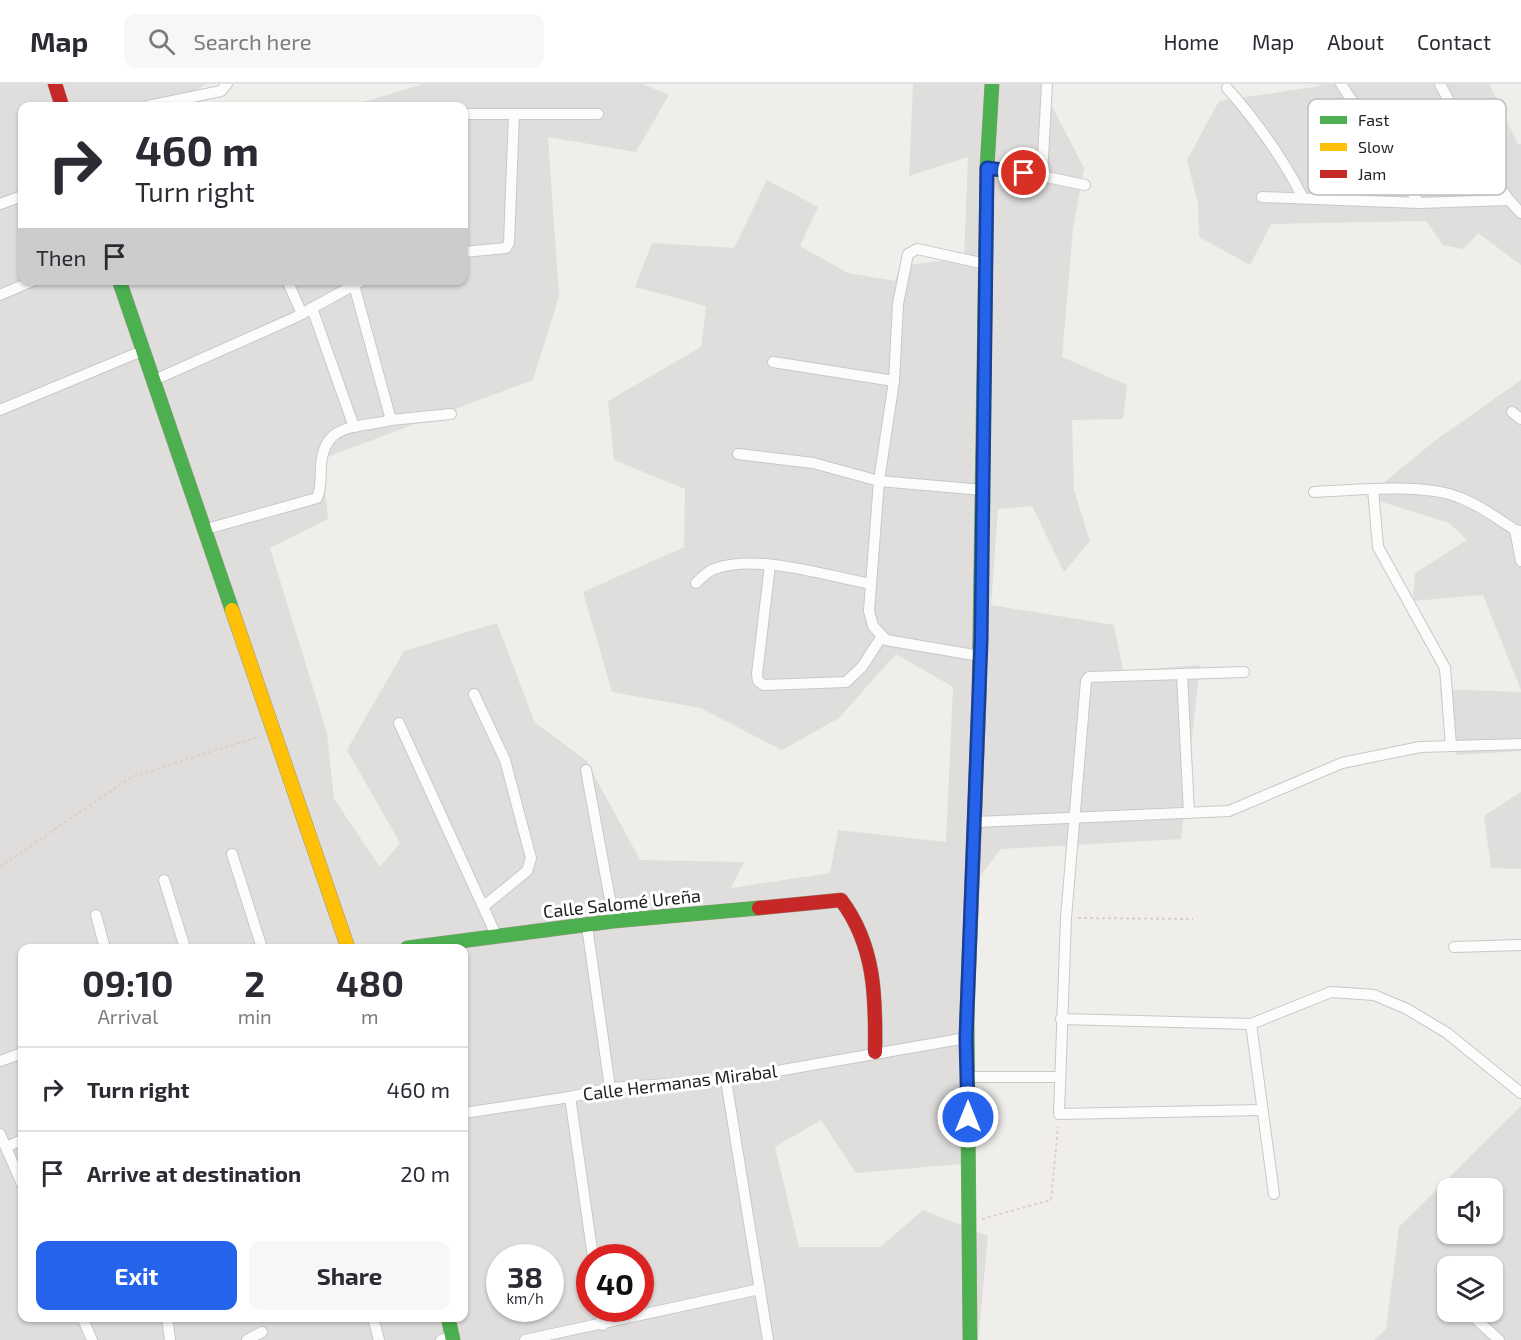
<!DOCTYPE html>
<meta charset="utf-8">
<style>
body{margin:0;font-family:"Exo 2",sans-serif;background:#f7f7f7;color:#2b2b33;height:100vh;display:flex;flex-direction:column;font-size:22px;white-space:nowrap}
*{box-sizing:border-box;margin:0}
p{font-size:20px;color:#7c7c81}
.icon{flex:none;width:33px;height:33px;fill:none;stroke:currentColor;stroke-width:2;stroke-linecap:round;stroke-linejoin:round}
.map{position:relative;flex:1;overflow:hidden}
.drawer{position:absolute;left:18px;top:860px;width:450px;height:378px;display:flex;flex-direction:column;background:#fff;border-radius:12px;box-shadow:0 2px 4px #0004}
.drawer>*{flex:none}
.top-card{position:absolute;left:18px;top:18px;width:450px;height:183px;border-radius:12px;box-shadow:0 2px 4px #0004;background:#fff;color:#2b2b33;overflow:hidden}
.fabs{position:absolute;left:1437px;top:1094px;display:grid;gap:12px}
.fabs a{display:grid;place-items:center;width:66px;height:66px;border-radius:12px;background:#fff;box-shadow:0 2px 4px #0004;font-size:30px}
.speed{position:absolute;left:486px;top:1160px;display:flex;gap:12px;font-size:30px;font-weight:700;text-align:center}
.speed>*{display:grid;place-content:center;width:78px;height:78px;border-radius:50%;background:#fff;box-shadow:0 2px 4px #0004;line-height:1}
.speed small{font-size:15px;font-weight:400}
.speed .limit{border:9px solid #d22;background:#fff;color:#111}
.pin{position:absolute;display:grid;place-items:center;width:51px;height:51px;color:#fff;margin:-26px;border:3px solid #fff;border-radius:50%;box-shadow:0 2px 6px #0007}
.me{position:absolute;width:66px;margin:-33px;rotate:0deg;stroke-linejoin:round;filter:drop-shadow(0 0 4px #0008)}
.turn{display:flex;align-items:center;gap:21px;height:126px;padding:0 18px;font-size:27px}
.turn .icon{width:78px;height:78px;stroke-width:2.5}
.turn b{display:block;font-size:42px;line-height:51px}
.then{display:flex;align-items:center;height:57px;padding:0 18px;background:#0003;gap:12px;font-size:22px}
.eta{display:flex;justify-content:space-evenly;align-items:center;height:102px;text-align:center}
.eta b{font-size:36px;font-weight:700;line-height:42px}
.action{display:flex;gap:12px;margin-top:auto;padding:12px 18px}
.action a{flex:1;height:69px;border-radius:12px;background:#2563eb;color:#fff;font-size:24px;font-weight:700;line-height:69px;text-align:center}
.action a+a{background:#f7f7f7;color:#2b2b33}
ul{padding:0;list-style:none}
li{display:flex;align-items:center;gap:18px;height:84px;padding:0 18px;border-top:2px solid #e1e1e2}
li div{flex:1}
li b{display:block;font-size:22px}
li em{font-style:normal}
header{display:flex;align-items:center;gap:36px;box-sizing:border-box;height:84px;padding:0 30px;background:#fff;border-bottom:2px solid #e1e1e2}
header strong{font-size:28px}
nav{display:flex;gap:33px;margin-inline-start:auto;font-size:21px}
.search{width:420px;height:54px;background:#f7f7f7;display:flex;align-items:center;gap:15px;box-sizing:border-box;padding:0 21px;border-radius:12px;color:#7c7c81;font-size:22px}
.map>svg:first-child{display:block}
.residential{fill:#dfdedc;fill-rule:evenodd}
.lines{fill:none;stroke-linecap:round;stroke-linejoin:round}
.street-casing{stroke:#c9c8c7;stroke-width:12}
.fast-casing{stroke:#999a82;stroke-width:15}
.slow-casing{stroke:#999a82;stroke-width:15}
.jam-casing{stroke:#999a82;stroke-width:15}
.path{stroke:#dccecd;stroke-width:2;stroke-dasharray:3 3;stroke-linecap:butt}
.street{stroke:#fdfcfc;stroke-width:10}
.fast{stroke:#4caf50;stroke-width:14}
.slow{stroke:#ffc107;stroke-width:14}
.jam{stroke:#c62828;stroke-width:14}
.route-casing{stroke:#184099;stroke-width:15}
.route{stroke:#2563eb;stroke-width:10}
.labels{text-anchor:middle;stroke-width:6;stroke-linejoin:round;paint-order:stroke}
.street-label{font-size:18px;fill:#222;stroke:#fff}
.key{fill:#fff;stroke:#bdbdbd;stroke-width:1.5}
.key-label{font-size:16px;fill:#222}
</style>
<header>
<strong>Map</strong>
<div class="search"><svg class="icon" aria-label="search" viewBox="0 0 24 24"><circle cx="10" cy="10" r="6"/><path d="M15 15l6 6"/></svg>Search here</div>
<nav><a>Home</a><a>Map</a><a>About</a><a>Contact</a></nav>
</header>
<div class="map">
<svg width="1521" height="1256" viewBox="0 0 1521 1256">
<rect width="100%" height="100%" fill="#f0eeeb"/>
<g class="residential">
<path d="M0,0H206L173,22H22V196H464V22L353,21L424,0H642L669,11L636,68L548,53L559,212L533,296L322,375L328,435L270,464L327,649L334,715L380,783L400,759L347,666L404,567L497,539L535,639L586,676L640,776L744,778L731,804L830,789L838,746L946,758L953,603L896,570L839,634L782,666L700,624L612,608L583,508L684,463L685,405L614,376L608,317L701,263L706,222L635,203L652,159L734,164L767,96L818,123L800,162L848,189L895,197L900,182L964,174L968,73L909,92L913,0H1053L1051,20L1084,84L1073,145L1062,273L1127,301L1123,335L1072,336L1074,406L1090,457L1064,488L1032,422L998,425L991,521L1114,541L1123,587L1200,581L1181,755L1001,765L971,804L973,1079L856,1089L821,1036L775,1063L799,1163H880L923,1126L988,1152L978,1256H0ZM22,864H464V1233H22ZM500,1173H550V1224H500ZM590,1173H640V1224H590Z"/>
<path d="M1318,0H1489L1518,60H1521V181L1478,149L1463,165L1443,161L1426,137L1271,140L1250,181L1199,153L1198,120L1187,76L1219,17L1320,2Z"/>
<path d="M1521,296V606L1483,511L1413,517L1415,489L1467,456L1449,439L1366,413L1436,356Z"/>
<path d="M1439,605L1521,608V667L1457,671Z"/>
<path d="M1521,708V785L1491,784L1484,732Z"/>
<path d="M1521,1022V1256H1374L1386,1245L1399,1143ZM1448,1104H1492V1149H1448ZM1448,1182H1492V1227H1448Z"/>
</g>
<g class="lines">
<defs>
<g id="street">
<path d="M1341,0L1419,119"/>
<path d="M1440,0C1464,44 1486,93 1521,129"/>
<path d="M1227,4C1257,38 1283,74 1303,114"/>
<path d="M148,22L221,7L227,0"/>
<path d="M464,30H598"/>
<path d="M987,84L1042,92L1047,0"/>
<path d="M1042,92L1085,101"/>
<path d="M1262,113L1419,119L1508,116"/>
<path d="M0,120L22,112"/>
<path d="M464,168L506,164L509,159L514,30"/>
<path d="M287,196L302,230"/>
<path d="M0,211L35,196"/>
<path d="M312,224L354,343"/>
<path d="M773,278L894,297"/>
<path d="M152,297L296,233L363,196"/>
<path d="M0,326L142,267"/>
<path d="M1512,328L1521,335"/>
<path d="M391,336L451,330"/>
<path d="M738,370L813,379L879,397L983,406"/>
<path d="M1373,405L1378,463L1445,584L1451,662"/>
<path d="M1314,408C1352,406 1424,399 1458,413C1479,421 1497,434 1515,446L1521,447"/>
<path d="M203,446L317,414C322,403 320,394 321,382C324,337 357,345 391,336L354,201"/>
<path d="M1515,446L1521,477"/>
<path d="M770,481L757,590L758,597L764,601L846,598L862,583L882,552"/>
<path d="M696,499C701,494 708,487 714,485C757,469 827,492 871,500"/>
<path d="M980,572L886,556L873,542L869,527L879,397L894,297L898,220L908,170L917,165L986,180"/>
<path d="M1244,588L1089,593L1086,597L1066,834L1059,1030L1262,1026"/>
<path d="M1182,590L1189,729"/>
<path d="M474,610L505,676L531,774L527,787L484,822"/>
<path d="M399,639L496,851"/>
<path d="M586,686L614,837"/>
<path d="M975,738L1229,727L1342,679L1420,663L1521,660"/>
<path d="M232,770L262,864"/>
<path d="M164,796L185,864"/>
<path d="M96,831L105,864"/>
<path d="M587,842L610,1004"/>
<path d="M1454,863L1521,861"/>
<path d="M1061,935L1251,940L1331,908L1374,911L1407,925L1447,949L1521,1009"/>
<path d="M1251,940L1274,1110"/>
<path d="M0,977L22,969"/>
<path d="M968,993H1059"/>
<path d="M726,996L768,1256"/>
<path d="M570,1013L593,1173"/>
<path d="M464,1029L570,1013L610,1004L726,996L966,954"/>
<path d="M0,1050L22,1100"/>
<path d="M6,1063L22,1056"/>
<path d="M601,1224L603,1241"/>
<path d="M1467,1227L1499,1256"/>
<path d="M82,1233L92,1256"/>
<path d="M167,1233L170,1256"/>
<path d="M373,1233L379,1256"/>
<path d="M247,1256L262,1248"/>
<path d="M441,1256L452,1252"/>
<path d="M525,1256L760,1205"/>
</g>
<g id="fast">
<path d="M119,196L232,526"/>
<path d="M979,615L987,84L992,0"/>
<path d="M407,864L614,837L759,824"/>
<path d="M967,931L970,1256"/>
<path d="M448,1233L453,1256"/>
</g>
<g id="slow">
<path d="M232,526L348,864"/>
<path d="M967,931L979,615"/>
</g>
<g id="jam">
<path d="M55,0L62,22"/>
<path d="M759,824L841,816C875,861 876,913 875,968"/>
</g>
</defs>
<use href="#street" class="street-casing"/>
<use href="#fast" class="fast-casing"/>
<use href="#slow" class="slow-casing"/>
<use href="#jam" class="jam-casing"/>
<g class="path">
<path d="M0,783L131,693L261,652"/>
<path d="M1078,834L1193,835"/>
<path d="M982,1135L1051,1116L1058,1043"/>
</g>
<use href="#street" class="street"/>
<use href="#fast" class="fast"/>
<use href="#slow" class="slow"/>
<use href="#jam" class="jam"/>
</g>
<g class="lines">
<defs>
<path id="route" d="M968,1033L966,954L981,557L987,84L1024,89"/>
</defs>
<use href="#route" class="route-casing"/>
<use href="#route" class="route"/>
</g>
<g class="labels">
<g class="street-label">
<text transform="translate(622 820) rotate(-6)" y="6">Calle Salomé Ureña</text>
<text transform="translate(680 999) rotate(-7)" y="6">Calle Hermanas Mirabal</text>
</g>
</g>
<rect x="1308" y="15" width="198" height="96" rx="9" class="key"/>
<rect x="1320" y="32" width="27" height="8" fill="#4caf50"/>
<rect x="1320" y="59" width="27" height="8" fill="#ffc107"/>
<rect x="1320" y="86" width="27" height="8" fill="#c62828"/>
<g class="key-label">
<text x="1358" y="42">Fast</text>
<text x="1358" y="69">Slow</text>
<text x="1358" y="96">Jam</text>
</g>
</svg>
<div class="fabs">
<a><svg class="icon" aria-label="sound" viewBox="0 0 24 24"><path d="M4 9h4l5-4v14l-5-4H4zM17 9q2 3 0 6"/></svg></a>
<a><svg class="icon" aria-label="layers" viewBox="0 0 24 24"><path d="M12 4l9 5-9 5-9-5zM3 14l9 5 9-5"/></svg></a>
</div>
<div class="speed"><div>38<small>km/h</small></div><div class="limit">40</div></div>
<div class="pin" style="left:1024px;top:89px;background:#d93025"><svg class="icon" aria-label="arrive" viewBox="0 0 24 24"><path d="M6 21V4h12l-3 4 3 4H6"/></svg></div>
<svg class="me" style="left:968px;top:1033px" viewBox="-20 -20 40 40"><circle r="17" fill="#2563eb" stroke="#fff" stroke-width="3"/><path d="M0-11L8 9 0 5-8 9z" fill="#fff"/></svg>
<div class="top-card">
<div class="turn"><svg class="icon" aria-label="right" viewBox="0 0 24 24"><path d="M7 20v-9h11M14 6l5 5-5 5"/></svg><div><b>460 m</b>Turn right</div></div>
<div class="then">Then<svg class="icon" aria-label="arrive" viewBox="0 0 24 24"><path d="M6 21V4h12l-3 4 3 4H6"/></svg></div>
</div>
<section class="drawer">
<div class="eta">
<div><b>09:10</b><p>Arrival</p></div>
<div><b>2</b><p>min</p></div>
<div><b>480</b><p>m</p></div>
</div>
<ul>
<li><svg class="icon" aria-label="right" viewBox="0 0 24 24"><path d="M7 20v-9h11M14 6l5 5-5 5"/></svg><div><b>Turn right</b></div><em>460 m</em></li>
<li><svg class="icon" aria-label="arrive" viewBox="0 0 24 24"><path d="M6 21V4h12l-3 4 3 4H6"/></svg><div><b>Arrive at destination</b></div><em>20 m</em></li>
</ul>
<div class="action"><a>Exit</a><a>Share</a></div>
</section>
</div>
